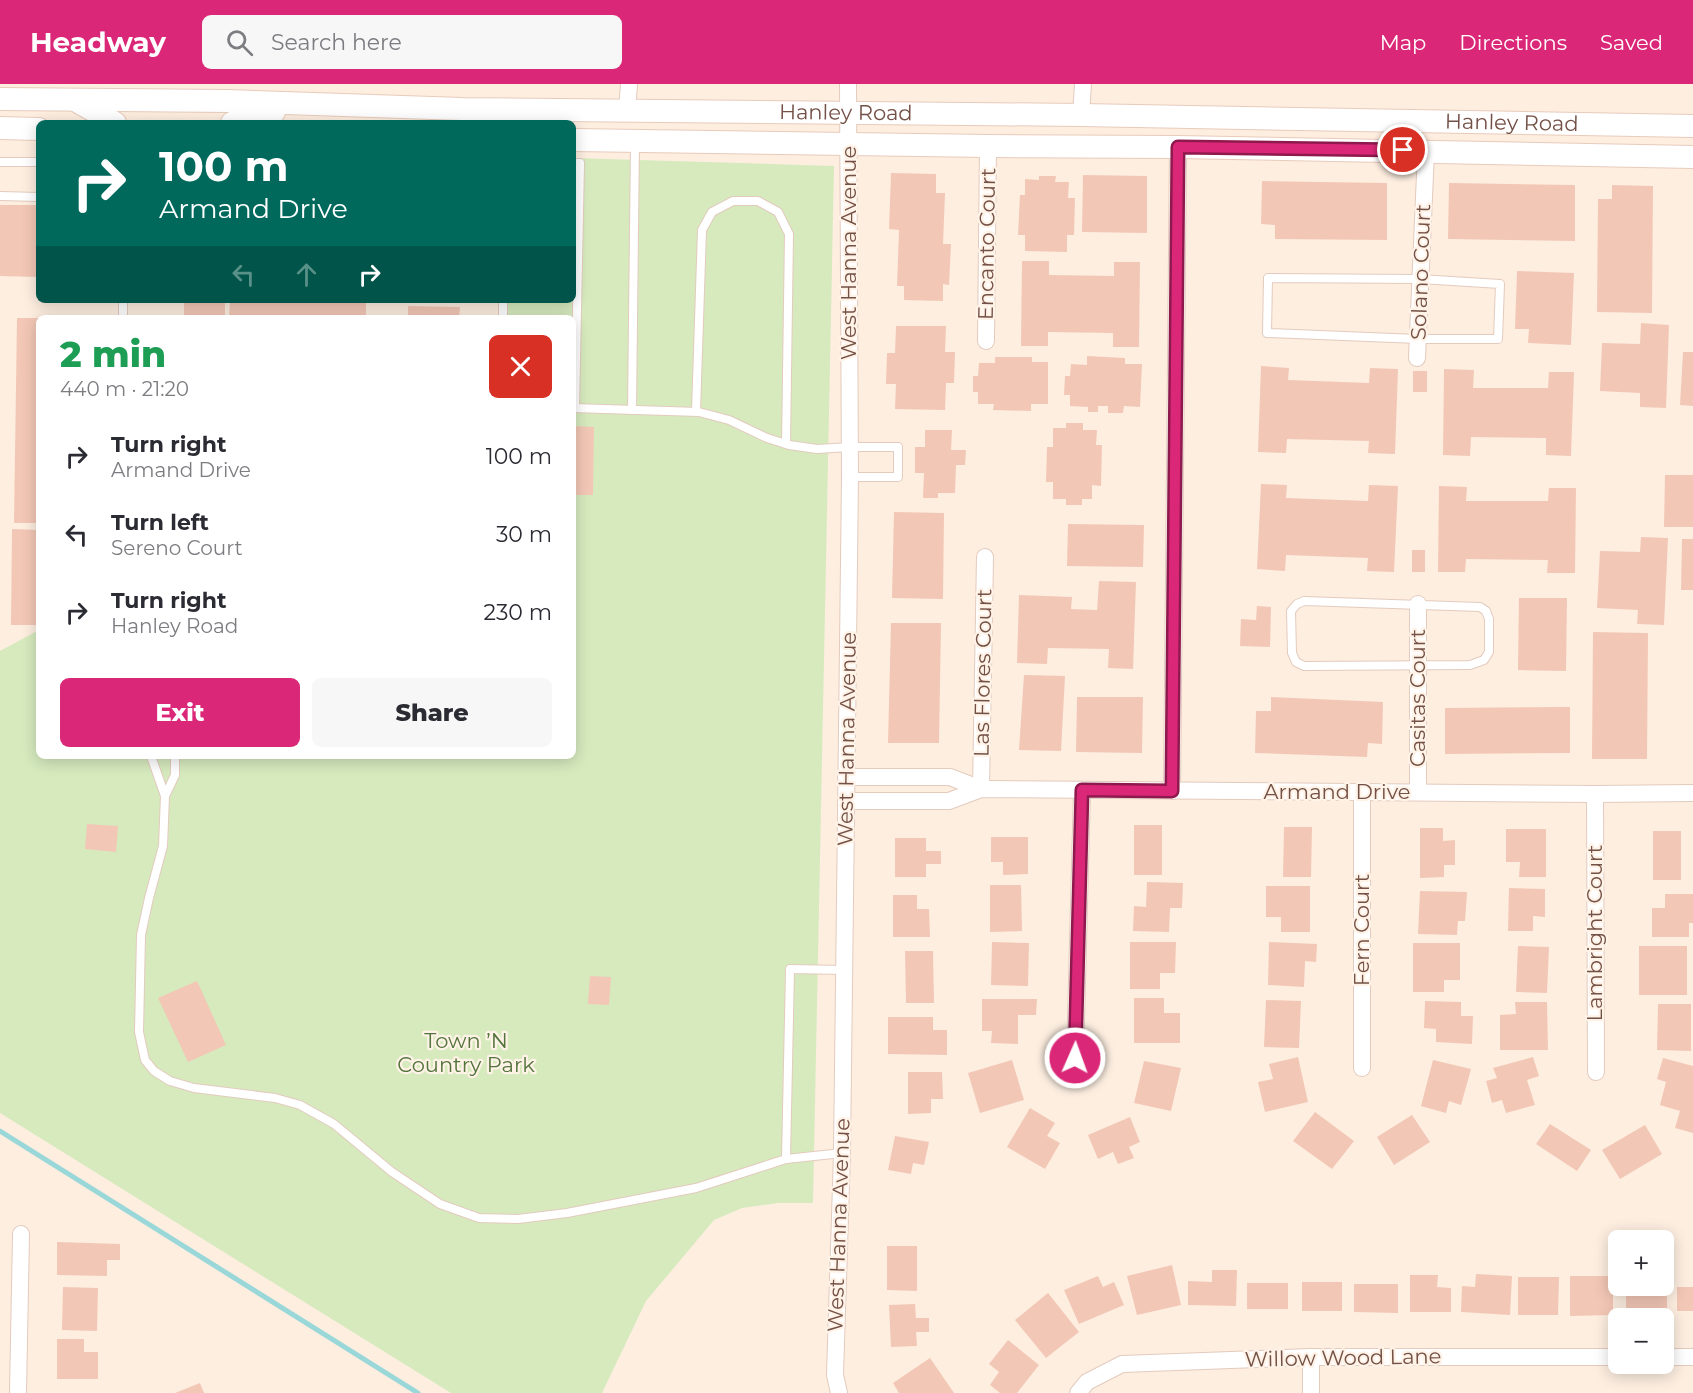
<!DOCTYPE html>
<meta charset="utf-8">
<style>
body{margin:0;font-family:Montserrat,sans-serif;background:#f7f7f7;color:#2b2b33;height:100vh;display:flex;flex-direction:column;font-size:22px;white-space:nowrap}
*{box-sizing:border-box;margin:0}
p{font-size:20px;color:#7c7c81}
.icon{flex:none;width:33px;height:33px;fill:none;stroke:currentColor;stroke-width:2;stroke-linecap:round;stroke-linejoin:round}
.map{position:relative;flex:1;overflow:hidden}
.sheet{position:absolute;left:36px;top:231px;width:540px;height:444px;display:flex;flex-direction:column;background:#fff;border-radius:9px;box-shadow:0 3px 15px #0003}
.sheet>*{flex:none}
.top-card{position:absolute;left:36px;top:36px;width:540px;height:183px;border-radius:9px;box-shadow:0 3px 15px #0003;background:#00695c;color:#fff;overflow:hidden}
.tools{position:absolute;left:1608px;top:1146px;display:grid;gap:12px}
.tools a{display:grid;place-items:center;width:66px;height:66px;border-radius:9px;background:#fff;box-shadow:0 3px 15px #0003;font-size:30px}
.pin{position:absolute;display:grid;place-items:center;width:51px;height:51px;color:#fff;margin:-26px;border:3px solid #fff;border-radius:50%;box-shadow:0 2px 6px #0007}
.me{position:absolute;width:66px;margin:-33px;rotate:2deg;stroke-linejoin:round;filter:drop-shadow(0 0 4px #0008)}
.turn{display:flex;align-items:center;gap:21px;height:126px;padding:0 24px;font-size:27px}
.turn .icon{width:78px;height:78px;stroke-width:2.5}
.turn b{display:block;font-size:42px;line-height:51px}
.lanes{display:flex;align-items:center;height:57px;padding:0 24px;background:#0003;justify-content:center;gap:30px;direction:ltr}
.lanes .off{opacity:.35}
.round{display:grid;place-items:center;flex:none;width:63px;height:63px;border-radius:9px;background:#f7f7f7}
.head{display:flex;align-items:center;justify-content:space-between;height:102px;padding:0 24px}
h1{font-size:36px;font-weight:800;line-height:45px;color:#1e9e55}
.cta{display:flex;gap:12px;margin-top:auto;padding:12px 24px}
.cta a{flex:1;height:69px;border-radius:9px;background:#db2777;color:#fff;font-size:24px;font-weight:800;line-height:69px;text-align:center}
.cta a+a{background:#f7f7f7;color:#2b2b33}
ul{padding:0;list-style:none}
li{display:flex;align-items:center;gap:18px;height:78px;padding:0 24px}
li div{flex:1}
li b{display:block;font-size:22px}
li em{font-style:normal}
header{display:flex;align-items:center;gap:36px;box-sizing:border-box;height:84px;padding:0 30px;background:#db2777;color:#fff}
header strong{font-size:28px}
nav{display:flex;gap:33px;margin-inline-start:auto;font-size:21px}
.search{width:420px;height:54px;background:#f7f7f7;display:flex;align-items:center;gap:15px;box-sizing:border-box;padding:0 21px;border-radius:9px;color:#7c7c81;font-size:22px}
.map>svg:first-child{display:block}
.green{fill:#d6eabe}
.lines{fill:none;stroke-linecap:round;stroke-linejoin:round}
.stream{stroke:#9ad7d9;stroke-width:5}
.building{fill:#f3c7b6}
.lane-casing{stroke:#e3cbbe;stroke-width:10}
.street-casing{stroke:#e3cbbe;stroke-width:18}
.secondary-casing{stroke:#e8cbbb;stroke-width:24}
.lane{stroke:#fff;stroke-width:8}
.street{stroke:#fff;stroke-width:16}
.secondary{stroke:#fff;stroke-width:22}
.route-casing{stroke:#8e194d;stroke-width:15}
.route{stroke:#db2777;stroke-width:10}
.labels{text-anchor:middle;stroke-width:4.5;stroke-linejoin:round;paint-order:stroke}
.street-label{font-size:21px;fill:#745146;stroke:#fff2e7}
.park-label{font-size:21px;fill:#53743c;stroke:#fff2e7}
</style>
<header>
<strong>Headway</strong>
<div class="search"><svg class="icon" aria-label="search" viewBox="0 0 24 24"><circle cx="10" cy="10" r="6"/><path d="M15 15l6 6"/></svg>Search here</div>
<nav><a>Map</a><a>Directions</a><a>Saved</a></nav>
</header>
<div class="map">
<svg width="1693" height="1309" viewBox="0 0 1693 1309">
<rect width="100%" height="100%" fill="#fdeee0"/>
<path class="green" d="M573,74L834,82L813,1119H778L742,1124L714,1136L646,1217L602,1309H451L0,1029V567L39,546V672H573V234H500V216H573Z"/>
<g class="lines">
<path class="stream" d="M0,1047L418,1309"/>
</g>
<g class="building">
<path d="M891,89L936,90V109H945L943,160H951L949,201L943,200V217L904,216V202H897L899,146L889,145Z"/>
<path d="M1083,91L1147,92V149L1082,148Z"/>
<path d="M1039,92H1056L1055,98H1069L1068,114H1075L1074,151H1067V168L1025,167V151H1018L1020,111H1025V95L1039,96Z"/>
<path d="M1262,97L1387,99V156L1275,155V141L1261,140Z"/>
<path d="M1449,99L1575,101V157L1448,155Z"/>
<path d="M1612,101L1653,102L1652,229L1597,228L1598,115H1612Z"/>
<path d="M0,121H39V193L0,192Z"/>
<path d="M1022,177H1049V191L1114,192V178H1140L1139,263H1113V249L1048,248V262H1021Z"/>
<path d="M1517,187L1574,189L1571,261L1528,259L1529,245H1515Z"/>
<rect x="184" y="216" width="41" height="18"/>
<path d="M230,216H366V234H229Z"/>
<path d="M408,222L460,223L459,234H408Z"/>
<path d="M17,234H39V439H14Z"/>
<path d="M1641,239L1669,241L1666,324L1640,323V309L1600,307L1602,259L1640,260Z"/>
<path d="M896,242H946L945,268H955L954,299H946L945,326L895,325L896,300H886L887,269H895Z"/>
<path d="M1683,268H1693V322L1680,321Z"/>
<path d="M1087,272L1125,274V280H1142L1140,323L1124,322L1123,329H1108V322H1098V328H1088V323L1070,322V311H1064L1065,292H1070L1071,280L1087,281Z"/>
<path d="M995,273H1032V278H1048V320H1031V327L993,326L994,320H978V308H973V292H978L979,279H995Z"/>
<path d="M1261,282L1289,284L1288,296L1369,299L1370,284L1398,285L1395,370L1368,369L1369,357L1287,355L1286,369L1258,368Z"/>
<path d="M1444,285L1474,286L1473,304H1548L1549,288H1574L1571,372L1546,371V354L1471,353L1470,372L1443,371Z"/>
<rect x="1413" y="287" width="14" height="21"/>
<path d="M1066,339H1083V346H1097L1096,361H1102L1101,402L1092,401V415H1082V421H1066V415H1053V398H1046L1047,363H1053V344H1066Z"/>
<path d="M573,342L594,343L593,411H573Z"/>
<path d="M925,346H952L951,366H966L965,381H956L955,409H938V414H923L924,389H915V363H925Z"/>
<path d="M1665,391H1693V443H1664Z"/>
<path d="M1261,400L1287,401L1286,414L1368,417L1369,401L1398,402L1394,488L1367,487L1368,474L1286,471L1285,487L1257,485Z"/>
<path d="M1439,402L1467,403L1466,417H1548L1549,404H1576L1575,489H1547L1548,476L1466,475L1465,488H1438Z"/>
<path d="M894,428L944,429L943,515L892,514Z"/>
<path d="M1068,440L1144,441L1143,483L1067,482Z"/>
<path d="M12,445L39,446V541H11Z"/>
<path d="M1641,453L1668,454L1664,541L1637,540L1638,526L1597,524L1600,467L1640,468Z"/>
<path d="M1682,455H1693V506H1681Z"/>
<rect x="1412" y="466" width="13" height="22"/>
<path d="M1099,497L1136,498L1133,585L1108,584L1109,565L1048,564L1047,580L1017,579L1019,511L1072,513L1071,525L1097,526Z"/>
<path d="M1519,514H1567L1566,587L1518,586Z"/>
<path d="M1257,522L1271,523L1270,563L1240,562L1241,535L1256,536Z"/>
<path d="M891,539H941L939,659H888Z"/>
<path d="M1593,548L1648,549L1647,675H1592Z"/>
<path d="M1024,591L1065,592L1061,667L1019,666Z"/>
<path d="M1077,613H1143L1142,669L1076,668Z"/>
<path d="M1271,613L1383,618L1382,660L1368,659L1367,673L1255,669L1256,627H1271Z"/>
<path d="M1570,623V669L1445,670V624Z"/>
<path d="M87,740L118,742L116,768L85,765Z"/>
<rect x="1134" y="741" width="28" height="50"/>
<path d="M1284,743H1312L1311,793H1283Z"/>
<path d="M1420,744H1443V757L1455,756V781H1444V793L1420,794Z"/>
<path d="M1506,745H1546V793H1519L1520,778H1506Z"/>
<rect x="1653" y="747" width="28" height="49"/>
<path d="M991,753H1028V790L1003,791V778H991Z"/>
<path d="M895,754H926V767H941V780H926V793H895Z"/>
<path d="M1147,798L1183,799L1182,824H1170L1169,848L1133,847L1134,822L1146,823Z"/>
<path d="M990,801H1021L1022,847L990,848Z"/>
<path d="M1266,802H1310V848H1281V833H1266Z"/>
<path d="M1509,804L1545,805V833L1533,832V847H1508Z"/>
<path d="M1420,807L1467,808L1465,837H1458L1457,851L1418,850Z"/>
<path d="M1665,810H1693V839H1689V853H1652V824H1665Z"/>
<path d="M893,811H917V825H929L930,853H893Z"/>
<path d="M992,858L1029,859L1028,902L991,901Z"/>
<path d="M1130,858H1176L1175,889H1160V905H1130Z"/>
<path d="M1269,858L1317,860L1316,878L1305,877L1304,903L1268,901Z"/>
<path d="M1413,859H1460V896H1444V908H1413Z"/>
<path d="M1518,862L1549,863L1547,909L1516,908Z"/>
<rect x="1639" y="862" width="48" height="49"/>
<path d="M905,867H933L934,919H906Z"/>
<path d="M590,892L611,893L609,921L588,920Z"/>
<path d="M197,897L226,961L188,978L158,914Z"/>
<path d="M1134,914H1164V929H1180V959H1134Z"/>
<path d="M982,915H1037L1036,931H1018V960L991,959L992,947H982Z"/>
<path d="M1266,916L1301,917L1299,964L1264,963Z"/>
<path d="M1425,917L1461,918V932H1473L1472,960L1436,958V945L1424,944Z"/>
<path d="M1515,918H1547L1548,966H1500V931L1516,930Z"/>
<path d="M1658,920H1691V967L1657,966Z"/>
<path d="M888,933H933V946H947V971L888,970Z"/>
<path d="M1298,973L1308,1018L1265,1028L1258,998L1273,995L1269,980Z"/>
<path d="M1533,973L1539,992L1527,996L1535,1021L1506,1029L1502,1016L1492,1019L1486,997L1497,994L1493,984Z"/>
<path d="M1663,974L1693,982V1049L1675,1044L1680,1027L1660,1021L1666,998L1657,995Z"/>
<path d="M1012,976L1024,1016L980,1029L968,989Z"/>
<path d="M1433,976L1471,985L1461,1021L1449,1017L1446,1029L1421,1022Z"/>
<path d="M1144,977L1181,984L1171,1027L1134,1019Z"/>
<path d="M908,988H942L943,1015H931V1029L908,1030Z"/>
<path d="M1030,1024L1055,1039L1047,1052L1060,1059L1045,1085L1007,1063Z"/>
<path d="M1315,1028L1354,1057L1332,1085L1293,1057Z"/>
<path d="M1412,1031L1430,1058L1394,1081L1377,1053Z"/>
<path d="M1130,1033L1140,1058L1129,1063L1134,1074L1118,1080L1113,1068L1098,1075L1088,1051Z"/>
<path d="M1550,1040L1591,1066L1577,1087L1536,1060Z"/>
<path d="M1645,1041L1662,1070L1620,1095L1602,1066Z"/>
<path d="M895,1052L929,1058L924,1081L913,1079L911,1090L888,1086Z"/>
<path d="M57,1158L120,1160V1176H107V1192L57,1191Z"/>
<path d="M887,1162H917V1207L887,1206Z"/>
<path d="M1172,1181L1181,1221L1137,1231L1127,1192Z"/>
<path d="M1212,1186H1237L1236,1222L1188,1221V1197L1212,1198Z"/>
<path d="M1476,1190L1512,1192L1510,1231L1461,1228L1462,1202L1475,1203Z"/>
<path d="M1410,1191H1438L1437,1203L1451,1204V1228H1410Z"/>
<path d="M1098,1192L1103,1203L1114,1198L1124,1221L1079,1240L1064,1206Z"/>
<path d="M1570,1192H1613V1231L1570,1232Z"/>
<path d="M1518,1193H1559L1558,1231H1518Z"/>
<path d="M1664,1194H1667V1230H1626V1202H1664Z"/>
<rect x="1302" y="1198" width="40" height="29"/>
<rect x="1247" y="1199" width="41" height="26"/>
<path d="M1354,1200H1398V1229L1354,1228Z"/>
<path d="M63,1203L98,1204L97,1247L62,1246Z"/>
<rect x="1677" y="1203" width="16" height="24"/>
<path d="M1048,1209L1079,1248L1046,1274L1015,1236Z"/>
<path d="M915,1220L916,1234H929V1248H916L917,1262L891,1263L889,1221Z"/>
<path d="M57,1255H84V1268H98V1295H57Z"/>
<path d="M1008,1256L1039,1281L1017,1309H1000L990,1301L999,1288L989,1280Z"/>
<path d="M930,1274L954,1309H899L893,1299Z"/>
<path d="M200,1299L204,1309H175Z"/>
</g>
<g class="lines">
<defs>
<g id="lane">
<path d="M0,78H39"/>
<path d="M573,79H580L575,324"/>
<path d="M0,112L39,113"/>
<path d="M1268,194L1420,195L1500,200L1498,255H1418L1267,249Z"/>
<path d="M123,234V216"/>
<path d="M503,234V216"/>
<path d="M573,324L699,328L729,336L767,354L789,361L817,365L850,363H898V393H850"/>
<path d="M632,326L635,58"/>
<path d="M696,327L702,146L712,128L733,117H758L778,128L789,150L786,360"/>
<path d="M1304,517L1480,523L1486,527L1489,535V568L1484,576L1470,581L1304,582L1296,578L1292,569L1291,527L1297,520Z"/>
<path d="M151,672L165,712L163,762L149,814L141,851L139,948L145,976L154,987L170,997L194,1004L275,1014L300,1021L334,1040L392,1088L440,1120L479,1134L518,1135L567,1129L696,1104L786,1075L842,1069"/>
<path d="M165,712L175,691V672"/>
<path d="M786,1075L790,885L844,886"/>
</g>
<g id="street">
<path d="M627,27L629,0"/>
<path d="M1081,31L1083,0"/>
<path d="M986,257L988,62"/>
<path d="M1417,274L1426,67"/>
<path d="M1418,520V708"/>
<path d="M846,693H950L981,705"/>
<path d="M981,705L985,473"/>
<path d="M1172,707L1178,63"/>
<path d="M1362,708V984"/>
<path d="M1595,710L1596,988"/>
<path d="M846,717H949L981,705L1595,710L1693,709"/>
<path d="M1075,974L1082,706"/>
<path d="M1311,1273V1309"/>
<path d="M1664,1273H1693"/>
<path d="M18,1309L21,1150"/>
<path d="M839,1309L835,1291L842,1069L850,393L848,0"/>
<path d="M1078,1309L1087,1298L1122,1280L1311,1273H1618"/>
</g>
<g id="secondary">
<path id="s1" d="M0,15L228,17L462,25L1081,31L1693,42"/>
<path d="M75,16L115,39"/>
<path d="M232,39L247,32L274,28"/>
<path d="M0,44L39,45"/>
<path d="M573,56L988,62L1178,63L1693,73"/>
</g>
</defs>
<use href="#lane" class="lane-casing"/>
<use href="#street" class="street-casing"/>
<use href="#secondary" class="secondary-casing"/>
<use href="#lane" class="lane"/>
<use href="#street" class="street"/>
<use href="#secondary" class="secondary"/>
</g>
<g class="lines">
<defs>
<path id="route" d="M1075,974L1082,706L1172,707L1178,63L1403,66"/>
</defs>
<use href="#route" class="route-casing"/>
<use href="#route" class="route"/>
</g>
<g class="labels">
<g class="street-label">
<text dy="7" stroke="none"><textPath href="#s1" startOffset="846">Hanley Road</textPath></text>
<text dy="7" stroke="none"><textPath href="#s1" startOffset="1512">Hanley Road</textPath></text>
<text transform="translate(987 160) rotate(-89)" y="7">Encanto Court</text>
<text transform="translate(849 169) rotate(-90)" y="7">West Hanna Avenue</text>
<text transform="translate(1421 188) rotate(-88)" y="7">Solano Court</text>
<text transform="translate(983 589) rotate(-89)" y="7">Las Flores Court</text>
<text transform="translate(1418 614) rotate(-90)" y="7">Casitas Court</text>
<text transform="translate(847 655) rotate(-89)" y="7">West Hanna Avenue</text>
<text x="1337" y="715">Armand Drive</text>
<text transform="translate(1362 846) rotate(-90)" y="7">Fern Court</text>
<text transform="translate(1595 849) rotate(-90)" y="7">Lambright Court</text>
<text transform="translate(839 1141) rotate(-88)" y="7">West Hanna Avenue</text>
<text transform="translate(1343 1274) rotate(-1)" y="7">Willow Wood Lane</text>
</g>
<g class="park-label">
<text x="466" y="964">Town ’N<tspan x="466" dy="24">Country Park</tspan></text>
</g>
</g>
</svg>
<div class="tools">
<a>+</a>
<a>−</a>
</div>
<div class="pin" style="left:1403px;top:66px;background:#d93025"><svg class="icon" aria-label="arrive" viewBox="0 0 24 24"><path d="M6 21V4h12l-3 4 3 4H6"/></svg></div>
<svg class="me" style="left:1075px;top:974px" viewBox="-20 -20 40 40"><circle r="17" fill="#db2777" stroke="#fff" stroke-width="3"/><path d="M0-11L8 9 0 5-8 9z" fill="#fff"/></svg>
<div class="top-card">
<div class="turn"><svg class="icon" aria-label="right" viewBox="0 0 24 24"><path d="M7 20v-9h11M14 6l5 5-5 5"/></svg><div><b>100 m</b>Armand Drive</div></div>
<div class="lanes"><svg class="icon off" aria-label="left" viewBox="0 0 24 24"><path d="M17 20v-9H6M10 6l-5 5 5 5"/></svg><svg class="icon off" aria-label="ahead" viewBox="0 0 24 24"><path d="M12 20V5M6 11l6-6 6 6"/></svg><svg class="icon" aria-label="right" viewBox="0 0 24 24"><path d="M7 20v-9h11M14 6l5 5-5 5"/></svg></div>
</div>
<section class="sheet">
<div class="head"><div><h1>2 min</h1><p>440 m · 21:20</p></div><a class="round" style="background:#d93025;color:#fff"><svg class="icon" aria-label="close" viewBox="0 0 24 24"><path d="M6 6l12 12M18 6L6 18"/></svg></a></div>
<ul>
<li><svg class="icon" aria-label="right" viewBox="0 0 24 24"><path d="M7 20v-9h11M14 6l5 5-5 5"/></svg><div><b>Turn right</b><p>Armand Drive</p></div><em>100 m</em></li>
<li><svg class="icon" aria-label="left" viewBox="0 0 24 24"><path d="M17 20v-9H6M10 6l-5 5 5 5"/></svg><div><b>Turn left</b><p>Sereno Court</p></div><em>30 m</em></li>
<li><svg class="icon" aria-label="right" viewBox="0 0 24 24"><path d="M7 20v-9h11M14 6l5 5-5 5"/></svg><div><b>Turn right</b><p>Hanley Road</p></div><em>230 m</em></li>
</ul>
<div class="cta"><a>Exit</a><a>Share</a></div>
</section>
</div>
